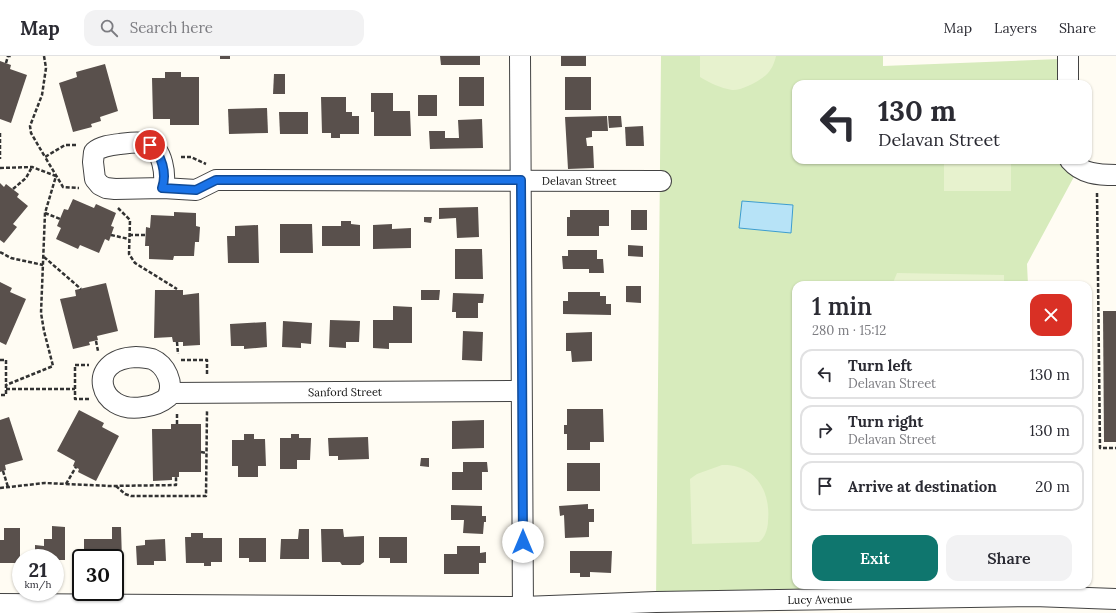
<!DOCTYPE html>
<meta charset="utf-8">
<style>
body{margin:0;font-family:Lora,serif;background:#f2f2f3;color:#2b2b33;height:100vh;display:flex;flex-direction:column;font-size:15px;white-space:nowrap}
*{box-sizing:border-box;margin:0}
p{font-size:13px;color:#7c7c81}
.icon{flex:none;width:22px;height:22px;fill:none;stroke:currentColor;stroke-width:2;stroke-linecap:round;stroke-linejoin:round}
.map{position:relative;flex:1;overflow:hidden}
.panel{position:absolute;left:792px;top:225px;width:300px;height:308px;display:flex;flex-direction:column;background:#fff;border-radius:12px;box-shadow:0 1px 3px #0004}
.panel>*{flex:none}
.hud{position:absolute;left:792px;top:24px;width:300px;height:84px;border-radius:12px;box-shadow:0 1px 3px #0004;background:#fff;color:#2b2b33;overflow:hidden}
.speed{position:absolute;left:12px;top:493px;display:flex;gap:8px;font-size:20px;font-weight:700;text-align:center}
.speed>*{display:grid;place-content:center;width:52px;height:52px;border-radius:50%;background:#fff;box-shadow:0 1px 3px #0004;line-height:1}
.speed small{font-size:10px;font-weight:400}
.speed .limit{border:2px solid #111;border-radius:6px;background:#fff;color:#111}
.pin{position:absolute;display:grid;place-items:center;width:34px;height:34px;color:#fff;margin:-17px;border:2px solid #fff;border-radius:50%;box-shadow:0 1px 4px #0007}
.me{position:absolute;width:44px;margin:-22px;rotate:0deg;stroke-linejoin:round;filter:drop-shadow(0 0 3px #0008)}
.turn{display:flex;align-items:center;gap:14px;height:84px;padding:0 20px;font-size:18px}
.turn .icon{width:52px;height:52px;stroke-width:2.5}
.turn b{display:block;font-size:28px;line-height:34px}
.round{display:grid;place-items:center;flex:none;width:42px;height:42px;border-radius:12px;background:#f2f2f3}
.head{display:flex;align-items:center;justify-content:space-between;height:68px;padding:0 20px}
h1{font-size:24px;font-weight:600;line-height:30px}
.cta{display:flex;gap:8px;margin-top:auto;padding:8px 20px}
.cta a{flex:1;height:46px;border-radius:12px;background:#0f766e;color:#fff;font-size:16px;font-weight:600;line-height:46px;text-align:center}
.cta a+a{background:#f2f2f3;color:#2b2b33}
ul{padding:0;list-style:none}
li{display:flex;align-items:center;gap:12px;height:50px;margin:0 8px 6px;padding:0 12px;border:2px solid #e1e1e2;border-radius:12px}
li div{flex:1}
li b{display:block;font-size:15px}
li em{font-style:normal}
header{display:flex;align-items:center;gap:24px;box-sizing:border-box;height:56px;padding:0 20px;background:#fff;border-bottom:1px solid #e1e1e2}
header strong{font-size:19px}
nav{display:flex;gap:22px;margin-inline-start:auto;font-size:14px}
.search{width:280px;height:36px;background:#f2f2f3;display:flex;align-items:center;gap:10px;box-sizing:border-box;padding:0 14px;border-radius:12px;color:#7c7c81;font-size:15px}
.map>svg:first-child{display:block}
.green{fill:#d7ebbc}
.pitch{fill:#e7f2ce}
.water{fill:#b7e3f7;stroke:#3d9dcf}
.building{fill:#59504c}
.lines{fill:none;stroke-linecap:round;stroke-linejoin:round}
.street-casing{stroke:#434343;stroke-width:22}
.path{stroke:#323232;stroke-width:2.5;stroke-dasharray:4 2;stroke-linecap:butt}
.street{stroke:#fff;stroke-width:20}
.route-casing{stroke:#114b97;stroke-width:10}
.route{stroke:#1a73e8;stroke-width:7}
.labels{text-anchor:middle;stroke-width:4;stroke-linejoin:round;paint-order:stroke}
.street-label{font-size:11px;fill:#101010;stroke:#fff}
</style>
<header>
<strong>Map</strong>
<div class="search"><svg class="icon" aria-label="search" viewBox="0 0 24 24"><circle cx="10" cy="10" r="6"/><path d="M15 15l6 6"/></svg>Search here</div>
<nav><a>Map</a><a>Layers</a><a>Share</a></nav>
</header>
<div class="map">
<svg width="1116" height="557" viewBox="0 0 1116 557">
<rect width="100%" height="100%" fill="#fffcf3"/>
<path class="green" d="M661,0H883V10L1060,3L1078,18V28H796V104H1083L1027,208L1028,229H796V529H1033L1034,540L656,546Z"/>
<g class="pitch">
<path d="M700,0H776C775,5 772,13 768,17C762,24 741,35 732,34C720,32 710,27 700,21Z"/>
<path d="M944,104L1011,105V135H944Z"/>
<path d="M897,217L1004,219V229H892Z"/>
<path d="M722,409C755,408 771,435 768,465C768,472 765,482 759,486L692,488L690,423L697,418Z"/>
</g>
<path class="water" d="M742,145L793,149L791,177L739,172Z"/>
<g class="building">
<rect x="220" y="0" width="10" height="3"/>
<path d="M440,0H480V9H441Z"/>
<rect x="561" y="0" width="25" height="10"/>
<path d="M0,5L11,9L10,13L27,19L11,67L0,63Z"/>
<path d="M105,8L118,55L100,61L101,65L91,68L92,71L73,76L59,27L77,21L76,16Z"/>
<path d="M165,16H181V21H199V69H170V63H153L152,22H165Z"/>
<path d="M274,18H285V38H273Z"/>
<rect x="459" y="21" width="25" height="29"/>
<rect x="565" y="21" width="26" height="33"/>
<path d="M371,37H393V55H410L411,80H374V56H371Z"/>
<rect x="418" y="39" width="19" height="21"/>
<path d="M321,41H346V56H352V60H359V78H340V82H331V77H322Z"/>
<path d="M267,52L268,77L229,78L228,53Z"/>
<path d="M279,56H308V78H280Z"/>
<path d="M607,60L608,75H592V81L586,82L587,90H593L594,112L568,113L565,61Z"/>
<path d="M608,60H621L622,71L609,72Z"/>
<path d="M482,63L483,92L430,93L429,75H445V82H459L458,64Z"/>
<path d="M643,70L644,90H626L625,71Z"/>
<path d="M0,127L4,131L6,128L19,138L17,141L28,150L13,168L17,171L4,187L0,184Z"/>
<path d="M73,143L94,152L96,148L116,157L111,170L114,171L109,185L105,183L99,197L80,189L78,193L56,183L61,172L57,170L64,153L68,154Z"/>
<path d="M478,151L479,181L457,182L456,162L439,163V152Z"/>
<path d="M570,154H609V170H599V180H567V161H570Z"/>
<rect x="631" y="154" width="16" height="20"/>
<path d="M174,156L196,157V170L200,171L199,186H195L194,200H174L173,204L149,203V190H145L146,171L150,172L151,159L174,160Z"/>
<path d="M424,161H432L431,167L424,166Z"/>
<path d="M341,165H351V168L360,169V190H322V170H341Z"/>
<path d="M280,168H312L313,197H280Z"/>
<path d="M392,168V173L411,172V192L373,193V169Z"/>
<path d="M258,169L259,207H228L227,180H235V170Z"/>
<path d="M628,189L643,190V201L628,200Z"/>
<path d="M455,193H482L483,223H455Z"/>
<path d="M568,194H597V203H603L604,217H589V213H563L562,200H568Z"/>
<path d="M0,226L12,232L10,236L26,243L6,289L0,286Z"/>
<path d="M106,227L118,275L97,280L98,284L89,286L90,289L73,293L60,243L76,240L75,234Z"/>
<path d="M626,230H641V247L626,246Z"/>
<path d="M155,234H183V239L199,237L200,289L183,290V286H173L172,281L154,282Z"/>
<path d="M421,234H440L439,244H421Z"/>
<path d="M568,236H600V240H606V248H611V259L563,258V245H568Z"/>
<path d="M453,237L484,238L483,247H478V262H456V256H452Z"/>
<path d="M393,250L412,251V287H389V293L373,292V264H393Z"/>
<path d="M1103,255H1116V386H1104Z"/>
<path d="M330,264L360,265L359,286H346V292L329,291Z"/>
<path d="M283,265L312,267L311,288L301,287V292L282,291Z"/>
<path d="M266,266L267,291L244,293V290H231L230,268Z"/>
<path d="M463,275L483,276L482,305L462,304Z"/>
<path d="M592,276V305L572,306L571,295H566V277Z"/>
<path d="M567,353H603L604,386H590V394H567V378H564V369H567Z"/>
<path d="M79,354L104,367L102,371L119,380L96,425L78,416L79,413L73,410L75,405L57,395Z"/>
<path d="M9,361L23,404L5,409L6,414L0,416V364Z"/>
<path d="M484,364V392L452,393V365Z"/>
<path d="M171,368H201V416H179V421H172V424L153,425L152,373H171Z"/>
<path d="M244,378H254V383H265L266,410H258V421H238V410H232V384H244Z"/>
<path d="M291,378H299V382H311L310,404H297V413H280V382H291Z"/>
<path d="M368,381L369,403L338,404V400H329L328,382Z"/>
<path d="M421,402H429V411L420,410Z"/>
<path d="M463,406H487L488,416H482V434H452V416H463Z"/>
<rect x="567" y="407" width="33" height="28"/>
<path d="M588,448V453H594V466H589V481L565,482L564,459L560,460L559,450Z"/>
<path d="M451,449L482,450V460H486V466H484L483,478L463,477L464,464H451Z"/>
<path d="M52,470L65,471V504H55V502H35V489L44,490V483H52Z"/>
<path d="M112,471H121L122,505H115V502H93V500H84V483H112Z"/>
<path d="M4,472H20V507H0V484H4Z"/>
<path d="M299,473H309V503H280L281,483H298Z"/>
<path d="M321,473H343L344,481L364,480V506L360,509H342L340,506H322Z"/>
<path d="M191,477H203V482H222V506H211V510H204V507H186L185,481H191Z"/>
<path d="M379,481H407V507H390V502H379Z"/>
<path d="M239,482H266V506H249V502H239Z"/>
<path d="M165,483L166,505H154V509H137L136,490L145,489V484Z"/>
<path d="M457,490H480V497L486,496V507H479V518H444V498H457Z"/>
<path d="M570,495H612L611,517L590,516V521H580V517H570Z"/>
</g>
<g class="lines">
<defs>
<g id="street">
<path d="M520,0L523,557"/>
<path d="M1068,28V0"/>
<path d="M1070,104C1082,118 1098,119 1116,119"/>
<path id="s1" d="M163,132C166,119 163,93 148,88C139,85 129,87 120,88C111,89 101,90 94,96L93,106L95,123L100,129L106,132L115,133L163,132L196,134L216,124H222L661,125"/>
<path d="M136,301C141,301 147,302 152,303C166,309 174,327 168,341C161,347 152,350 143,351C98,359 84,303 136,301Z"/>
<path id="s2" d="M169,337L521,335"/>
<path id="s3" d="M0,548L523,551L656,546L1034,540L1116,543"/>
</g>
</defs>
<use href="#street" class="street-casing"/>
<g class="path">
<path d="M44,0L46,12L42,39L30,70L31,77L45,101"/>
<path d="M6,7L8,0H11"/>
<path d="M0,77V103"/>
<path d="M76,89H65L45,101L63,131L79,132"/>
<path d="M181,101H191L206,108"/>
<path d="M0,112L32,111L56,120L45,157L41,257L44,275L53,310L6,329"/>
<path d="M13,133L26,122L32,111"/>
<path d="M1097,137L1100,392H1116"/>
<path d="M118,152L130,164L129,198L135,207L177,233"/>
<path d="M45,157L60,163"/>
<path d="M111,179L129,183"/>
<path d="M129,179H146"/>
<path d="M0,196L11,202L43,209"/>
<path d="M44,201L81,233"/>
<path d="M96,285L98,295"/>
<path d="M177,286L178,298"/>
<path d="M0,304H6V339H0"/>
<path d="M181,304H207V318"/>
<path d="M6,333H75"/>
<path d="M89,343H75V309H89"/>
<path d="M177,368V358"/>
<path d="M201,396L207,397"/>
<path d="M3,415L8,431"/>
<path d="M66,428L76,411"/>
<path d="M116,430L125,438L131,440H206L207,355"/>
<path d="M0,432L45,427L110,430L176,429V421"/>
</g>
<use href="#street" class="street"/>
</g>
<g class="lines">
<defs>
<path id="route" d="M150,89C162,98 167,118 162,132L196,134L216,124H521L523,486"/>
</defs>
<use href="#route" class="route-casing"/>
<use href="#route" class="route"/>
</g>
<g class="labels">
<g class="street-label">
<text dy="4" stroke="none"><textPath href="#s1" startOffset="623">Delavan Street</textPath></text>
<text dy="4" stroke="none"><textPath href="#s2" startOffset="176">Sanford Street</textPath></text>
<text dy="4" stroke="none"><textPath href="#s3" startOffset="820">Lucy Avenue</textPath></text>
</g>
</g>
</svg>
<div class="speed"><div>21<small>km/h</small></div><div class="limit">30</div></div>
<div class="pin" style="left:150px;top:89px;background:#d93025"><svg class="icon" aria-label="arrive" viewBox="0 0 24 24"><path d="M6 21V4h12l-3 4 3 4H6"/></svg></div>
<svg class="me" style="left:523px;top:486px" viewBox="-20 -20 40 40"><circle r="19" fill="#fff"/><path d="M0-13L10 11 0 6-10 11z" fill="#1a73e8"/></svg>
<div class="hud">
<div class="turn"><svg class="icon" aria-label="left" viewBox="0 0 24 24"><path d="M17 20v-9H6M10 6l-5 5 5 5"/></svg><div><b>130 m</b>Delavan Street</div></div>
</div>
<section class="panel">
<div class="head"><div><h1>1 min</h1><p>280 m · 15:12</p></div><a class="round" style="background:#d93025;color:#fff"><svg class="icon" aria-label="close" viewBox="0 0 24 24"><path d="M6 6l12 12M18 6L6 18"/></svg></a></div>
<ul>
<li><svg class="icon" aria-label="left" viewBox="0 0 24 24"><path d="M17 20v-9H6M10 6l-5 5 5 5"/></svg><div><b>Turn left</b><p>Delavan Street</p></div><em>130 m</em></li>
<li><svg class="icon" aria-label="right" viewBox="0 0 24 24"><path d="M7 20v-9h11M14 6l5 5-5 5"/></svg><div><b>Turn right</b><p>Delavan Street</p></div><em>130 m</em></li>
<li><svg class="icon" aria-label="arrive" viewBox="0 0 24 24"><path d="M6 21V4h12l-3 4 3 4H6"/></svg><div><b>Arrive at destination</b></div><em>20 m</em></li>
</ul>
<div class="cta"><a>Exit</a><a>Share</a></div>
</section>
</div>
